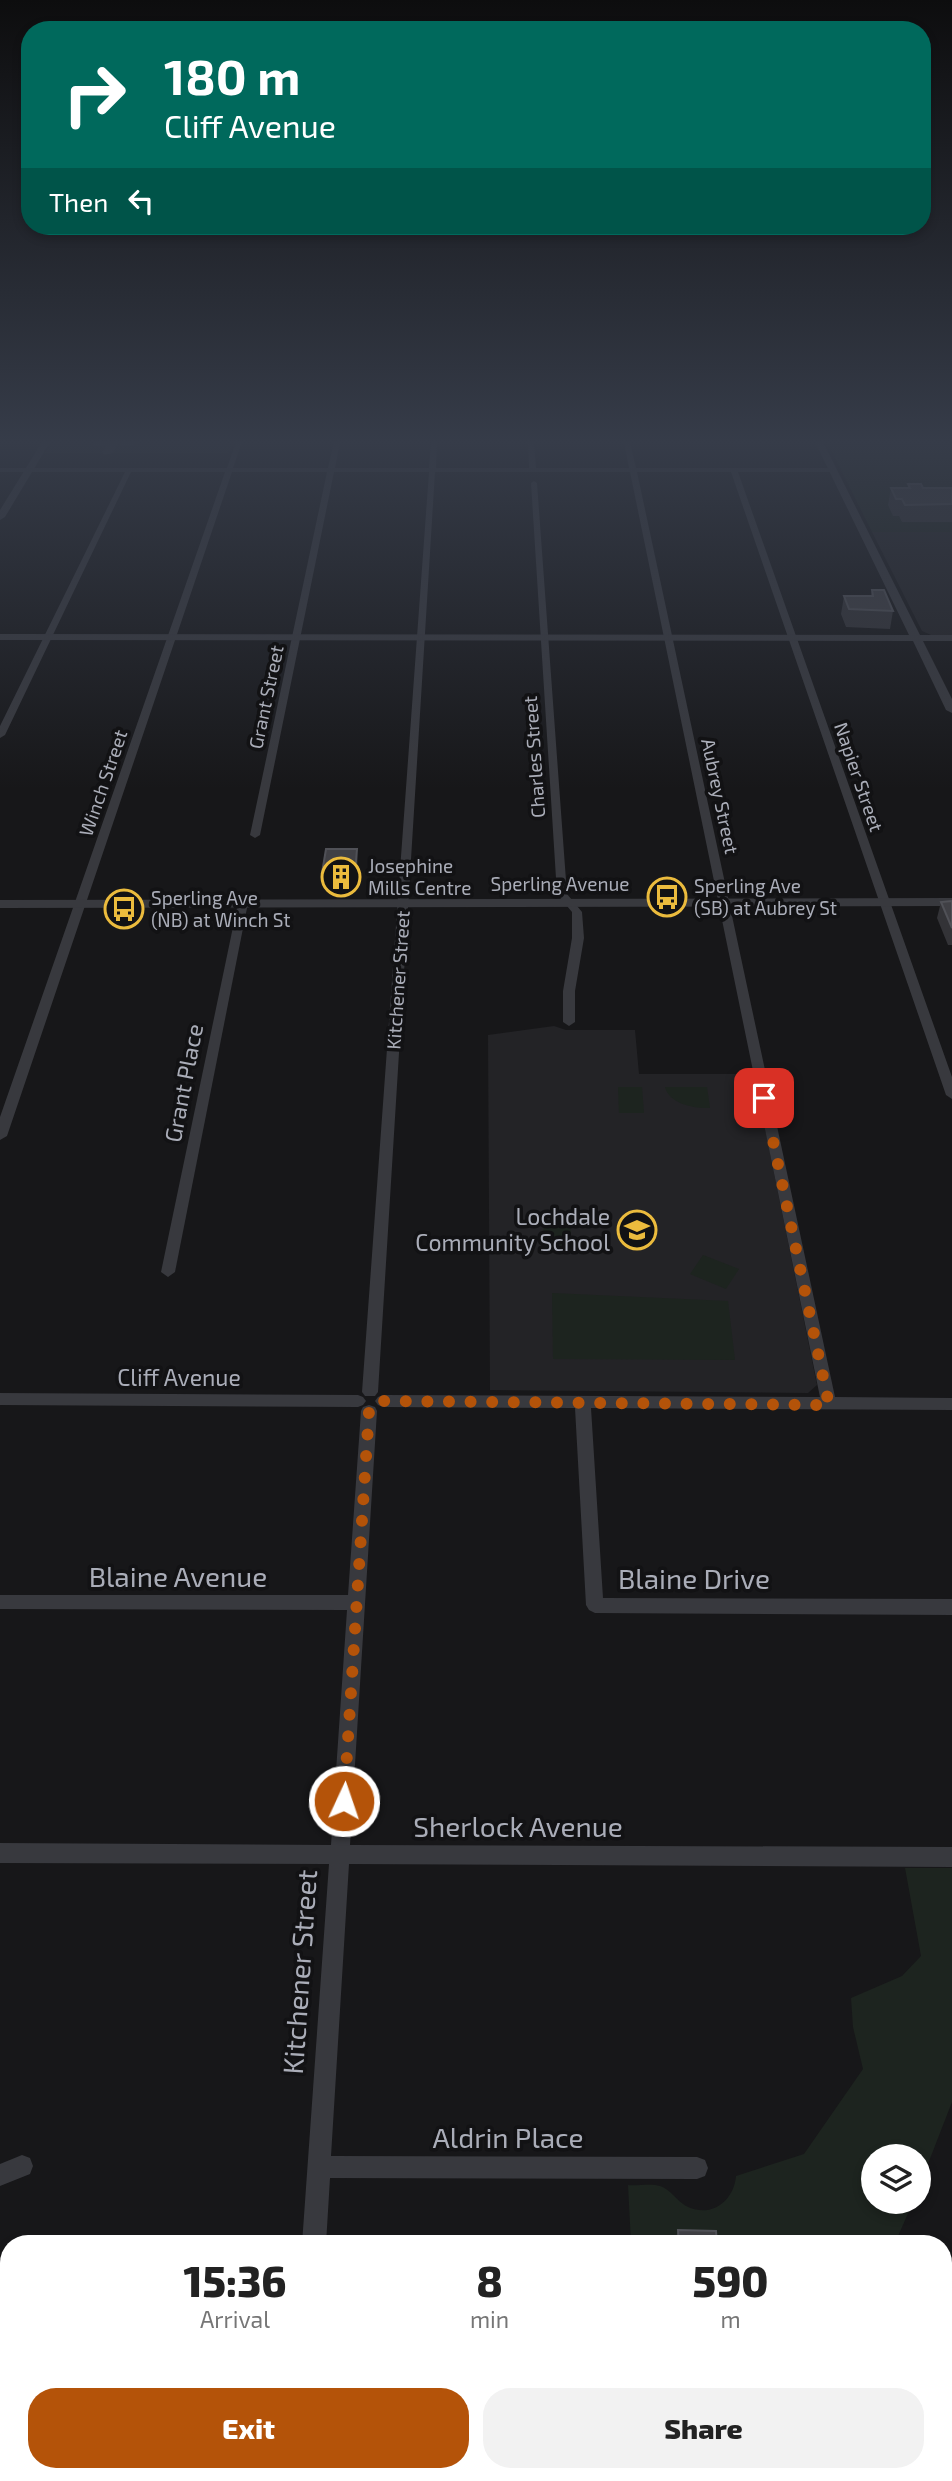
<!DOCTYPE html>
<style>
body{margin:0;font-family:"Exo 2",sans-serif;background:#f2f2f2;color:#222;height:100vh;display:flex;flex-direction:column;font-size:26px;white-space:nowrap}
*{box-sizing:border-box;margin:0}
p{font-size:23px;color:#767676}
.icon{flex:none;width:38px;height:38px;fill:none;stroke:currentColor;stroke-width:2;stroke-linecap:round;stroke-linejoin:round}
.map{position:relative;flex:1;overflow:hidden}
.drawer{position:absolute;left:0px;top:2235px;width:952px;height:247px;display:flex;flex-direction:column;background:#fff;border-radius:28px 28px 0 0;box-shadow:0 4px 10px #0003}
.drawer>*{flex:none}
.hud{position:absolute;left:21px;top:21px;width:910px;height:214px;border-radius:28px;box-shadow:0 4px 10px #0003;background:#00695c;color:#fff;overflow:hidden}
.tools{position:absolute;left:861px;top:2144px;display:grid;gap:14px}
.tools a{display:grid;place-items:center;width:70px;height:70px;border-radius:50%;background:#fff;box-shadow:0 4px 10px #0003;font-size:35px}
.pin{position:absolute;display:grid;place-items:center;width:60px;height:60px;color:#fff;margin:-30px;border-radius:14px;box-shadow:0 4px 10px #0006}
.me{position:absolute;width:77px;margin:-38px;rotate:3deg;stroke-linejoin:round;filter:drop-shadow(0 0 5px #0008)}
.turn{display:flex;align-items:center;gap:24px;height:147px;padding:0 28px;font-size:32px}
.turn .icon{width:91px;height:91px;stroke-width:2.5}
.turn b{display:block;font-size:49px;line-height:60px}
.then{display:flex;align-items:center;height:66px;padding:0 28px;background:#0003;gap:14px;font-size:26px}
.eta{display:flex;justify-content:space-evenly;align-items:center;height:119px;text-align:center}
.eta b{font-size:42px;font-weight:800;line-height:49px}
.action{display:flex;gap:14px;margin-top:auto;padding:14px 28px}
.action a{flex:1;height:80px;border-radius:28px;background:#b45309;color:#fff;font-size:28px;font-weight:800;line-height:80px;text-align:center}
.action a+a{background:#f2f2f2;color:#222}
.map>svg:first-child{display:block}
.built{fill:#232326}
.green{fill:#1d241f}
.lines{fill:none;stroke-linecap:round;stroke-linejoin:round}
.pedestrian{stroke:#38393e;stroke-width:5}
.minor{fill:#38393e;fill-rule:evenodd}
.tertiary{fill:#38393e;fill-rule:evenodd}
.wall{fill:#333337}
.shaded-wall{fill:#222225}
.building{fill:#404045;stroke:#505157;stroke-width:2}
.route{stroke:#b45309;stroke-width:12;stroke-dasharray:0 21.6}
.labels{text-anchor:middle;stroke-width:7;stroke-linejoin:round;paint-order:stroke}
.far-street-label{font-size:19px;fill:#aaadb8;stroke:#121214}
.far-poi-label{font-size:19px;fill:#aaadb8;stroke:#121214;text-anchor:start}
.street-label{font-size:23px;fill:#aaadb8;stroke:#121214}
.poi-label{font-size:23px;fill:#aaadb8;stroke:#121214;text-anchor:end}
.near-street-label{font-size:28px;fill:#aaadb8;stroke:#121214}
</style>
<div class="map">
<svg width="952" height="2481" viewBox="0 0 952 2481">
<rect width="100%" height="100%" fill="#171719"/>
<g class="built">
<path d="M52,442H234L229,453H45Z"/>
<path d="M872,532H952V635H931L922,631Z"/>
<path d="M554,1026L566,1030H635L639,1074H754L817,1385L808,1393L490,1390L488,1035Z"/>
</g>
<g class="green">
<path d="M827,442H952V532H872Z"/>
<path d="M618,1087H642L644,1113H619Z"/>
<path d="M665,1087H707L710,1108C695,1109 669,1104 665,1087Z"/>
<path d="M570,1223L572,1247H545L543,1224Z"/>
<path d="M703,1255L739,1269L726,1289L690,1274Z"/>
<path d="M552,1293L728,1301L735,1360L553,1359Z"/>
<path d="M905,1868H952V2102L919,2187V2156H873V2202H913L895,2243H631L628,2185C637,2186 651,2183 660,2186C670,2189 677,2201 686,2206C711,2219 734,2201 736,2176L804,2154L863,2069L853,2027L851,1998L902,1976L921,1956Z"/>
<path d="M646,2473H831L830,2481H647Z"/>
</g>
<g class="lines">
<g class="pedestrian">
<path d="M99,442L96,444H110L105,452L111,451L116,442"/>
<path d="M129,442L123,444L134,442"/>
</g>
<g class="minor">
<path d="M236,442H242L233,468H328L334,442H340L335,468H429L431,442H437L436,468H529L528,442H534L536,468H629L624,442H630L636,468H833L836,470L833,472H738L952,1077V1099L946,1095L731,472H637L835,1397L952,1398V1410L591,1408L603,1598L952,1599V1615L595,1613L589,1610L586,1605L575,1408L383,1407L378,1405L375,1401L378,1397L383,1395L820,1397L630,472H435L378,1392L375,1396H365L362,1392L429,472H334L260,835L255,838L250,835L327,472H232L7,1136L0,1140V1117L225,472H131L5,735L0,738V726L125,472H0V468H227Z"/>
<path d="M534,481L537,483L567,894L582,912L584,938L575,991V1022L569,1026L563,1022V991L572,938V912L557,894L531,483Z"/>
<path d="M243,900L248,903L175,1272L168,1277L161,1272L238,903Z"/>
<path d="M0,1393L358,1395L363,1397L366,1401L363,1405L358,1407L0,1405Z"/>
<path d="M369,1405L375,1407L377,1411L350,1845L952,1847V1867L349,1864L331,2156L697,2157L705,2160L708,2168L705,2176L697,2179L330,2178L326,2244H302L329,1864L0,1863V1843L331,1845L347,1610L0,1609V1595H348L361,1411L363,1407Z"/>
<path d="M22,2155L30,2158L33,2166L30,2174L0,2186V2164Z"/>
<rect x="286" y="2473" width="26" height="8"/>
</g>
<g class="tertiary">
<path d="M42,442H50L5,517L0,520V510Z"/>
<path d="M815,442H823L920,635H952V641H923L952,699V713L946,710L913,641L0,640V634L909,635Z"/>
<path d="M952,898V906L0,908V900Z"/>
</g>
</g>
<g class="wall">
<path d="M908,484L923,488H952V522H902L899,516H893L888,505L891,488H908Z"/>
<path d="M872,590L893,611L890,629L846,627L841,614L844,596H871Z"/>
<path d="M357,849L358,865L356,889H324L322,873Z"/>
<path d="M952,901V945H948L937,918L941,902Z"/>
<path d="M678,2230L717,2244H674Z"/>
</g>
<path class="shaded-wall" d="M357,849L358,865L356,889L355,873Z"/>
<g class="building">
<path d="M908,484H921L923,488H952V504L905,505L902,499H896L891,488H910Z"/>
<path d="M872,590H884L893,611L849,609L844,596H873Z"/>
<path d="M326,849H357L355,873H322Z"/>
<path d="M952,901V928L941,902Z"/>
<path d="M678,2230L716,2231L717,2244H679Z"/>
</g>
<linearGradient id="sky" x2="0" y2="1"><stop stop-color="#0d0d0e"/><stop offset="0.56" stop-color="#363c49"/><stop offset="1" stop-color="#363c49" stop-opacity="0"/></linearGradient>
<rect width="952" height="789" fill="url(#sky)"/>
<g class="lines">
<path class="route" d="M344,1801L369,1411L380,1407L383,1401L829,1405L764,1098"/>
</g>
<defs>
<symbol id="building-ring" viewBox="-11 -11 22 22"><circle r="9.5" fill="#121214" stroke="#ebbb3d" stroke-width="1.5"/><path d="M-4-6H4V6H1V3H-1V6H-4ZM-2.5-4.3h1.7v1.8h-1.7ZM.8-4.3h1.7v1.8H.8ZM-2.5-1h1.7V.8h-1.7ZM.8-1h1.7V.8H.8Z" fill="#ebbb3d"/></symbol>
<symbol id="bus-ring" viewBox="-11 -11 22 22"><circle r="9.5" fill="#121214" stroke="#ebbb3d" stroke-width="1.5"/><path d="M-5-6H5V4H4V6H2V4H-2V6H-4V4H-5ZM-3.5-4V0h7V-4ZM-3.5 1.2v1.5H-2V1.2ZM2 1.2v1.5H3.5V1.2Z" fill="#ebbb3d"/></symbol>
<symbol id="school-ring" viewBox="-11 -11 22 22"><circle r="9.5" fill="#121214" stroke="#ebbb3d" stroke-width="1.5"/><path d="M0-5L7-2L0 1L-7-2ZM-4 1L0 2.5L4 1V4Q0 6-4 4Z" fill="#ebbb3d"/></symbol>
</defs>
<g fill-rule="evenodd">
<use href="#building-ring" x="319" y="855" width="44" height="44"/>
<use href="#bus-ring" x="645" y="875" width="44" height="44"/>
<use href="#bus-ring" x="102" y="887" width="44" height="44"/>
<use href="#school-ring" x="615" y="1208" width="44" height="44"/>
</g>
<g class="labels">
<g class="far-street-label">
<text transform="translate(266 697) rotate(-78)" y="7">Grant Street</text>
<text transform="translate(534 757) rotate(-94)" y="7">Charles Street</text>
<text transform="translate(859 777) rotate(71)" y="7">Napier Street</text>
<text transform="translate(103 783) rotate(-71)" y="7">Winch Street</text>
<text transform="translate(720 796) rotate(78)" y="7">Aubrey Street</text>
<text x="560" y="891">Sperling Avenue</text>
<text transform="translate(398 980) rotate(-86)" y="7">Kitchener Street</text>
</g>
<g class="far-poi-label">
<text x="368" y="873">Josephine<tspan x="368" dy="22">Mills Centre</tspan></text>
<text x="694" y="893">Sperling Ave<tspan x="694" dy="22">(SB) at Aubrey St</tspan></text>
<text x="151" y="905">Sperling Ave<tspan x="151" dy="22">(NB) at Winch St</tspan></text>
</g>
<g class="street-label">
<text transform="translate(184 1083) rotate(-79)" y="8">Grant Place</text>
<text x="179" y="1386">Cliff Avenue</text>
</g>
<g class="poi-label">
<text x="610" y="1225">Lochdale<tspan x="610" dy="26">Community School</tspan></text>
</g>
<g class="near-street-label">
<text x="178" y="1587">Blaine Avenue</text>
<text x="694" y="1589">Blaine Drive</text>
<text x="518" y="1837">Sherlock Avenue</text>
<text transform="translate(300 1972) rotate(-86)" y="10">Kitchener Street</text>
<text x="508" y="2148">Aldrin Place</text>
</g>
</g>
</svg>
<div class="tools">
<a><svg class="icon" aria-label="layers" viewBox="0 0 24 24"><path d="M12 4l9 5-9 5-9-5zM3 14l9 5 9-5"/></svg></a>
</div>
<div class="pin" style="left:764px;top:1098px;background:#d93025"><svg class="icon" aria-label="arrive" viewBox="0 0 24 24"><path d="M6 21V4h12l-3 4 3 4H6"/></svg></div>
<svg class="me" style="left:344px;top:1801px" viewBox="-20 -20 40 40"><circle r="17" fill="#b45309" stroke="#fff" stroke-width="3"/><path d="M0-11L8 9 0 5-8 9z" fill="#fff"/></svg>
<div class="hud">
<div class="turn"><svg class="icon" aria-label="right" viewBox="0 0 24 24"><path d="M7 20v-9h11M14 6l5 5-5 5"/></svg><div><b>180 m</b>Cliff Avenue</div></div>
<div class="then">Then<svg class="icon" aria-label="left" viewBox="0 0 24 24"><path d="M17 20v-9H6M10 6l-5 5 5 5"/></svg></div>
</div>
<section class="drawer">
<div class="eta">
<div><b>15:36</b><p>Arrival</p></div>
<div><b>8</b><p>min</p></div>
<div><b>590</b><p>m</p></div>
</div>
<div class="action"><a>Exit</a><a>Share</a></div>
</section>
</div>
